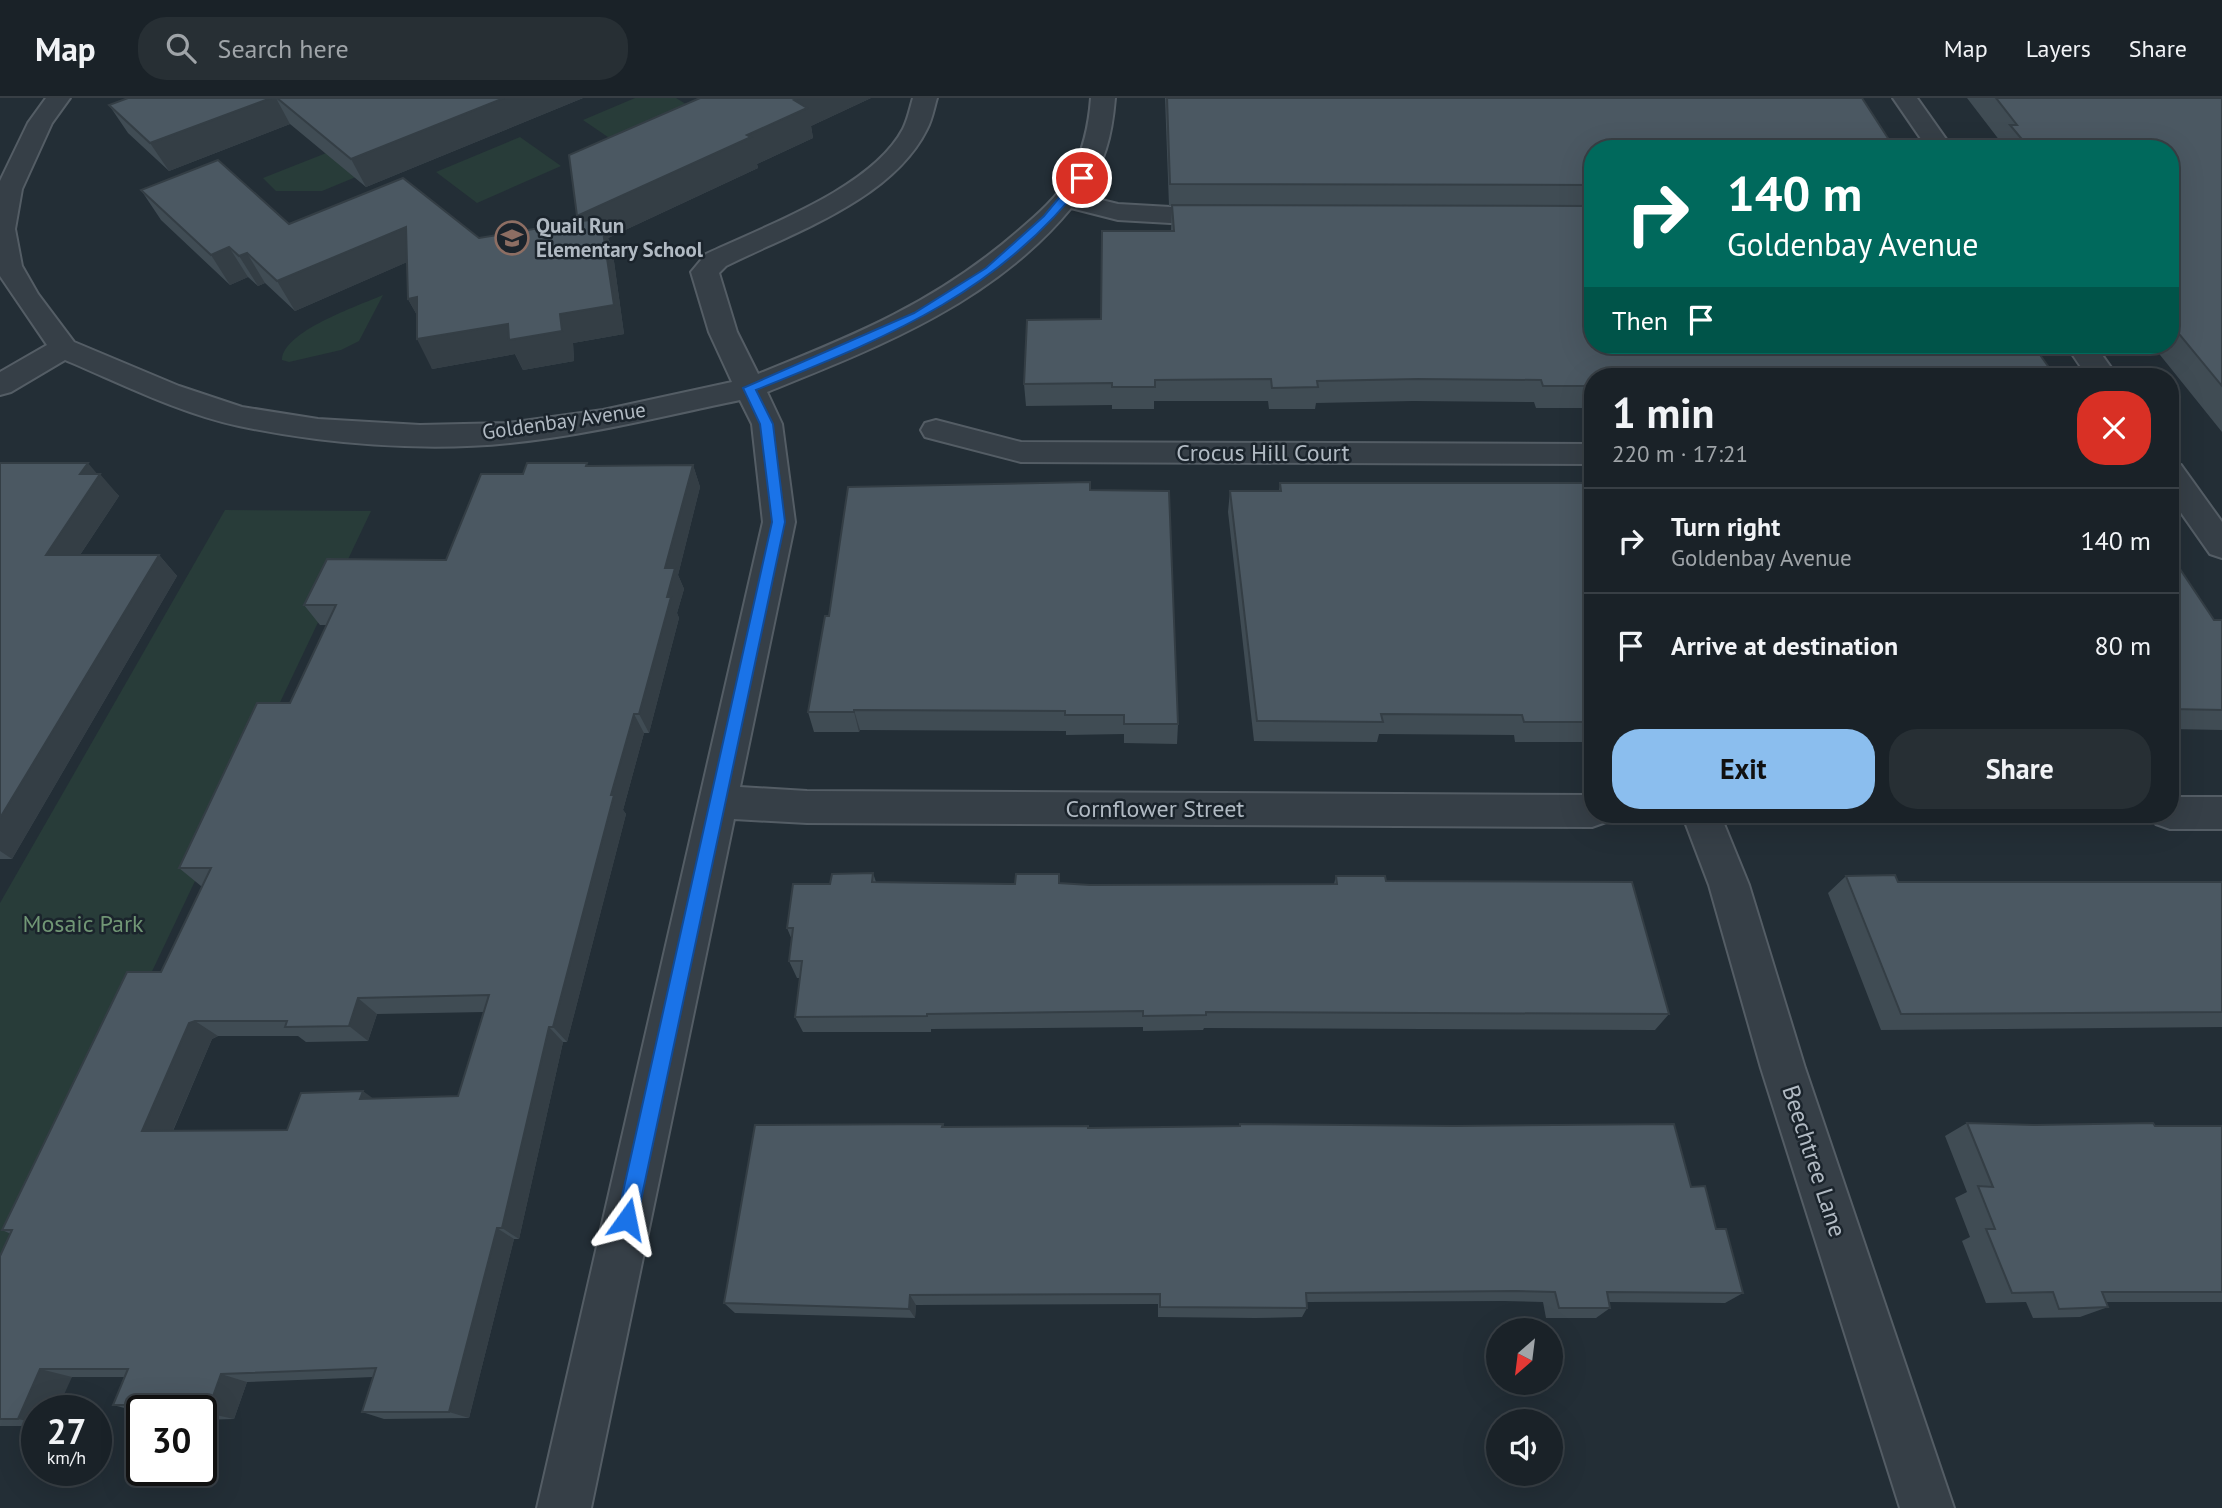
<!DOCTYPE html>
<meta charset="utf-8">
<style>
body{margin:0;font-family:"PT Sans",sans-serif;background:#272f34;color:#f1f3f6;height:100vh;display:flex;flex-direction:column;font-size:26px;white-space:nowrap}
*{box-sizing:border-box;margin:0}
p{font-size:23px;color:#9fa4a8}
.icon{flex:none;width:38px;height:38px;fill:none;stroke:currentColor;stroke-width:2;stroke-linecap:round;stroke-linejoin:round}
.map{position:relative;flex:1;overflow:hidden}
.sheet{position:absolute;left:1584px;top:270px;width:595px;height:455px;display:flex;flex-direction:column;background:#1a2228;border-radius:28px;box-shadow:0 7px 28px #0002,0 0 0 2px #383f45}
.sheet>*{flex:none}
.guide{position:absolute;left:1584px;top:42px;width:595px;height:214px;border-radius:28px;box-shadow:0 7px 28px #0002,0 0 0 2px #383f45;background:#00695c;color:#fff;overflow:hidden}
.needle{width:46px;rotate:208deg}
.fabs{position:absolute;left:1486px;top:1220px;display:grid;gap:14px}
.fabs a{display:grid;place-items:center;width:77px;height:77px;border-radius:50%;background:#1a2228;box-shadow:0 7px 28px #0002,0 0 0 2px #383f45;font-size:35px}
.speed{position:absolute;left:21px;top:1297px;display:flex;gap:14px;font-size:35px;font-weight:700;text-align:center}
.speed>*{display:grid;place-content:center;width:91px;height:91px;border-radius:50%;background:#1a2228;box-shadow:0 7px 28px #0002,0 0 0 2px #383f45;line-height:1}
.speed small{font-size:18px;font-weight:400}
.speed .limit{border:4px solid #111;border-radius:10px;background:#fff;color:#111}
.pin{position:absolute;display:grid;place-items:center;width:60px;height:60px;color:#fff;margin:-30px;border:4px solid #fff;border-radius:50%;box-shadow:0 2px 7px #0007}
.me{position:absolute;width:77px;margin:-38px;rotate:12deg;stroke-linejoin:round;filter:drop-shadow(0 0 5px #0008)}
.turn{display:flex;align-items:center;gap:24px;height:147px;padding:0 28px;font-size:32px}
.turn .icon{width:91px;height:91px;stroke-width:2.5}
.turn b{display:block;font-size:49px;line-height:60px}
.then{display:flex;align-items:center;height:66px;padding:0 28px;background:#0003;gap:14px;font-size:26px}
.round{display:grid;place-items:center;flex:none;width:74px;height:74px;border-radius:28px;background:#272f34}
.head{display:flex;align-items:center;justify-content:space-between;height:119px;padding:0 28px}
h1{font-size:42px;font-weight:700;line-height:52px}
.primary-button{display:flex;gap:14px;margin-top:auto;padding:14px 28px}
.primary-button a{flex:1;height:80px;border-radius:28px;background:#8bbeee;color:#111;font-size:28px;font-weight:700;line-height:80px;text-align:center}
.primary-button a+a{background:#272f34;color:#f1f3f6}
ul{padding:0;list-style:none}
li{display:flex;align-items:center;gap:21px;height:105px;padding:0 28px;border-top:2px solid #383f45}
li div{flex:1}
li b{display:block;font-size:26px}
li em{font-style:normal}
header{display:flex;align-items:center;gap:42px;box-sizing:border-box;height:98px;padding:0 35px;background:#1a2228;border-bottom:2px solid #383f45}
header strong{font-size:33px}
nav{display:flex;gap:38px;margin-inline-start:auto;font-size:24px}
.search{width:490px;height:63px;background:#272f34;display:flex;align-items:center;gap:18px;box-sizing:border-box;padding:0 24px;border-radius:28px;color:#9fa4a8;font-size:26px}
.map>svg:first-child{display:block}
.green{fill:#283c39}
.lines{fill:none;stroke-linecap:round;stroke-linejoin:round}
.minor-casing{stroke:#545d65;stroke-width:4}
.minor{fill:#363f47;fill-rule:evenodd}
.wall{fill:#404c54;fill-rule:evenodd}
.shaded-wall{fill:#343e45}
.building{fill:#4b5862;stroke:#343e45;stroke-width:2;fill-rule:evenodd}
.route{fill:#1a73e8;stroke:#114b97;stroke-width:2}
.labels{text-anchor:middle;stroke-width:5;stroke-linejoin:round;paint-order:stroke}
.far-poi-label{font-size:21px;font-weight:bold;fill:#b1bac3;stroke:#1b242c;text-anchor:start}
.far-street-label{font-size:21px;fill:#b1bac3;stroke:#1b242c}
.street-label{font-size:24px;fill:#b1bac3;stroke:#1b242c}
.park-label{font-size:24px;fill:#719775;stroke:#1b242c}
</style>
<header>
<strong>Map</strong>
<div class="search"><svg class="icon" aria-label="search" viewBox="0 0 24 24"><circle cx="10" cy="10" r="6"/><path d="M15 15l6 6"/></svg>Search here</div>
<nav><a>Map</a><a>Layers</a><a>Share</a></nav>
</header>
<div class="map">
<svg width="2222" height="1410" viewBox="0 0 2222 1410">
<rect width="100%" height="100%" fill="#232e36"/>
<g class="green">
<path d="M635,0H676L702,16L624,50L583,22Z"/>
<path d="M520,39L561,68L477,105L436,74Z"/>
<path d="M339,50L368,74L322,93H276L263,80Z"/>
<path d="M383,197L359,243L341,252L289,264L282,262C283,233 358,208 383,197Z"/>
<path d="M225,412L371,413L0,1193V805Z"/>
</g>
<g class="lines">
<defs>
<g id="minor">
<path d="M46,0H70L52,25L22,91L15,131L22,168L38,196L74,244L179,288L242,309L318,321L420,327L508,325L603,312L732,284L709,234L691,174L706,156C765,128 872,90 903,31C908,21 910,10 913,0H937C934,10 932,22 927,31C892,102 792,135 726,168L719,175L737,234L758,276C856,237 936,204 1017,134C1036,118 1059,98 1071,76C1084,51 1089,27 1091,0H1115C1112,36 1105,69 1081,97L1118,106L1223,112L1232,114L1236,120L1232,126L1223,128L1118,122L1071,110C993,205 876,250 767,294L782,326L795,424L740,689L807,693L1592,697V716H1610L1606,724L1592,729L807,725L734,721L591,1410H537L763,424L752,326L740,302C664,318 588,337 510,345C424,354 324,346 239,328C179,315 122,286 65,262L11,294L0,297V274L47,247L0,178V83L28,25Z"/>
<path d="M1893,0H1917L1953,51H1928Z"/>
<path d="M2066,247H2095L2117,278H2087Z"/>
<path d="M936,322L1021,344L1592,346V366L1021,364L925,339L921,332L925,325Z"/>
<path d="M2170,364L2181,367L2222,424V460L2210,456L2170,399Z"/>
<path d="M2170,699H2222V731H2170L2156,726L2151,716H2170Z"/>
<path d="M1682,716H1720L1749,787L1805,970L1954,1410H1900L1761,970L1709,787Z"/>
</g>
</defs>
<use href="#minor" class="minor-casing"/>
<use href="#minor" class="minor"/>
</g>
<g class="wall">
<path d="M128,0H583L366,89L290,26L169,73L128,35L109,7Z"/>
<path d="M700,0H871L811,28L813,40L757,66L758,70L608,140L612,149L624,236L573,245L574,263L523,272L515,256L432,271L417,217L408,201L407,164L295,213L265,185L258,188L248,179L230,187L161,122L141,92L289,126L479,140L579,124Z"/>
<path d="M1165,0H1862L1592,51V310H1536L1534,304L1413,303L1316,305L1315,311H1269L1268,303H1154V311H1112V307L1026,308L1024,286L1101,221L1171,133L1172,108H1169Z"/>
<path d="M1967,0H2222V334L2152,247H2170V51H1999L1997,48L2000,43Z"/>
<path d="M0,365L98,376L119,398L80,457H159L177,478L12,761H0Z"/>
<path d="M693,367L700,389L678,477L684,491L677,515L679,520L649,635H644L623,712L626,716L567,944H563L519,1141H514L469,1320L384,1321L362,1314L373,1279L247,1284L234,1321L201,1322V1312H142V1318L131,1315L132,1312L113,1307L125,1279H72L37,1312V1328H0V1158L11,1136L2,1132L161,874L202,788H201L179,770L290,605L327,527H320L304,507L446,462L523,376L588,368ZM484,914L458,998L373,1001L287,1032L173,1033L212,941L218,938H298L306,944L368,943L377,916Z"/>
<path d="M1280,385H1592V644H1515L1514,637L1379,636L1377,644L1254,643L1228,414L1230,393H1279Z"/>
<path d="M1091,392L1178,626L1177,646L1124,645V636L1066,637V633L860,632L859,634H814L808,614L829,518Z"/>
<path d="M2170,456L2214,522H2222V632L2170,631Z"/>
<path d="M873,775L876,784L1011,786L1060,785L1090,787L1334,786L1336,778L1386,783L1669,916L1655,932L1204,930L1203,932L1143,933V929L931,931V934H803L795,919L800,880H797L789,863L792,842L787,830Z"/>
<path d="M1846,778L1898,784H2222V929L1881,932L1828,795Z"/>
<path d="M1967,1025L2035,1027L2222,1028V1204H2106L2108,1209L2080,1219L2033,1220L2026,1204L1986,1205L1962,1143L1970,1139L1955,1100L1967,1094L1945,1038Z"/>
<path d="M943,1026L944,1029L1088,1030L1691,1089L1716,1131L1743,1195L1725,1205L1609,1204L1610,1210L1596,1220H1546L1543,1204L1504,1203L1307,1204V1210L1302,1219L1255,1220L1158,1219V1206L916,1207L915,1220L735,1215L724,1205Z"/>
</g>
<g class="shaded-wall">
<path d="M271,0H276L290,26L169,73L150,45Z"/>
<path d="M504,0H583L366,89L351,61Z"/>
<path d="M800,0H871L811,28L813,40L757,66L758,70L608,140L612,149L624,236L573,245L574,263L523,272L515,256L432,271L417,241L588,149L577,118L747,37L794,2Z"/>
<path d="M406,129L421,158L295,213L277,183Z"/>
<path d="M229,149L248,179L230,187L211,157Z"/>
<path d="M247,155L265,185L258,188L239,158Z"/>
<path d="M417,199L424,230L408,201Z"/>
<path d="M88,365L99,378L100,376L119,398L66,478L46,457L80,376Z"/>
<path d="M693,367L700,389L678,477L684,491L677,515L679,520L649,635L639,616L667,499L665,470Z"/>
<path d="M159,457L177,478L12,761L0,753V720Z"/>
<path d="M854,612L860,632L859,634L854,614Z"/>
<path d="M634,616L644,635L623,712L626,716L567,944L553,929L611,697Z"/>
<path d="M358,900L377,916L368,943L349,928Z"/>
<path d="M195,923L218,938L212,941L167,1046L142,1033L189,925Z"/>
<path d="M549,929L563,944L519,1141L502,1130Z"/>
<path d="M363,993L382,1007L360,1001Z"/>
<path d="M497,1130L514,1141L469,1320L449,1314Z"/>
<path d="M910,1197L916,1207L915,1220L909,1211Z"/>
<path d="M40,1271L72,1279L57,1312H37V1325L18,1321Z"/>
<path d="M221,1276L247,1284L234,1321L207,1315Z"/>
</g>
<g class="building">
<path d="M128,0H271L150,45L109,7Z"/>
<path d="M277,0H504L351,61Z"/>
<path d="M700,0H800L794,2L807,10L747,37L751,39L577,118L569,57Z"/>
<path d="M1167,0H1862L1895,51H1592V87L1170,86Z"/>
<path d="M1996,0H2222V288L2170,225V51H2030L2010,27H2017Z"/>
<path d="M218,62L289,126L403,80L479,140L601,120L614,207L560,216L562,233L509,242L508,226L417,241V199L408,201L406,129L277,183L247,155L239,158L229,149L211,157L141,92Z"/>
<path d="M1172,107L1592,108V247H2033L2055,278H1592V288H1543L1541,282L1418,281L1317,283L1318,289L1272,290L1271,281L1155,282V289H1112V285L1024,286L1027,222L1101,221L1102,133H1174Z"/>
<path d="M0,365H88L80,376H100L46,457H159L0,720Z"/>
<path d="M527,365H587L586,368L693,367L665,470H675L667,499H671L639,616H634L611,697H614L553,929H549L502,1130H497L449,1314H362L376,1270L221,1276L207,1315H201V1312H142V1315H131L134,1307H113L128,1271H40L18,1321H0V1158L12,1132H2L127,874H161L211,770H179L257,605H290L336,507H304L327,461L446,462L481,376H523ZM489,897L458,998L360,1001L363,993L301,995L287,1032L142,1033L189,925L195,923H287L285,929L349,928L358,900Z"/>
<path d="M1090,384V392L1169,393L1178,626H1124V617H1065V613L854,612V614H808L825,518H829L848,389Z"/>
<path d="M1280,385H1592V624H1524L1522,617L1381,616L1383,624L1257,623L1230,393H1281Z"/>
<path d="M2170,456L2214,522H2222V612L2172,611L2173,614H2170Z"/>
<path d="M873,775L872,784L1011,786H1015L1016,776H1059V785L1090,787L1337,786L1336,778H1385L1386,783L1632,784L1669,916L1206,914V917L1143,918V913L927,916V918L795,919L802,863H789L793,830H787L793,786H830L832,776Z"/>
<path d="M1895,777L1898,784H2222V914L1901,916L1846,778Z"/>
<path d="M1967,1025L2035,1027L2153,1025L2155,1028H2222V1194H2102L2108,1209L2059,1211L2053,1194L2012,1195L1986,1131H1995L1978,1088L1993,1089Z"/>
<path d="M943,1026L942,1029L1088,1028V1030L1240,1028V1026L1454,1028L1674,1026L1691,1089L1705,1088L1716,1131H1726L1743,1195L1607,1194L1610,1210H1559L1555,1194L1515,1193L1306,1195L1307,1210L1160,1209V1196L910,1197L909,1211L724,1205L755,1027Z"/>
</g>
<path class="route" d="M1078,77L1087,80C999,196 887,239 756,292L773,326L785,424L637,1121L634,1128L627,1131L620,1128L617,1121L772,424L760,326L743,290L914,215L986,170L1044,118Z"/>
<defs>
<symbol id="school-ring" viewBox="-11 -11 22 22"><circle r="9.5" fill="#1b242c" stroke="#8d6e63" stroke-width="1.5"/><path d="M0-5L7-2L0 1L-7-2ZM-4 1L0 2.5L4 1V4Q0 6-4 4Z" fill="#8d6e63"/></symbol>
</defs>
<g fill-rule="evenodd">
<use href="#school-ring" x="493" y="121" width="38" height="38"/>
</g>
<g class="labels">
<g class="far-poi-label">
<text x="536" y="135">Quail Run<tspan x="536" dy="24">Elementary School</tspan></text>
</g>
<g class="far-street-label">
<text transform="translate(564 323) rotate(-8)" y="7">Goldenbay Avenue</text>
</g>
<g class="street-label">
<text x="1263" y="363">Crocus Hill Court</text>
<text x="1155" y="719">Cornflower Street</text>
<text transform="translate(1814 1063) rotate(72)" y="8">Beechtree Lane</text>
</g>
<g class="park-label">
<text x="83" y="834">Mosaic Park</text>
</g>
</g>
</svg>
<div class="fabs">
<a><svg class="needle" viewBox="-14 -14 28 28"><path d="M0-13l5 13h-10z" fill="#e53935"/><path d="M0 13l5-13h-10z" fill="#9fa4a8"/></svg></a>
<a><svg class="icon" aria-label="sound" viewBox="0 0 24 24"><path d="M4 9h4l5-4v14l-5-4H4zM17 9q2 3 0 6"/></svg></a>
</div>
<div class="speed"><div>27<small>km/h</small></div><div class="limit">30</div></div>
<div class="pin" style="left:1082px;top:80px;background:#d93025"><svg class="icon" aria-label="arrive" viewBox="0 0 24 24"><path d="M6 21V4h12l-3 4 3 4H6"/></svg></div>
<svg class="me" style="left:627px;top:1121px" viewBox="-20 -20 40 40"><path d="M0-17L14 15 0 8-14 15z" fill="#1a73e8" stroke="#fff" stroke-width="4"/></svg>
<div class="guide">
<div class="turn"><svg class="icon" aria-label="right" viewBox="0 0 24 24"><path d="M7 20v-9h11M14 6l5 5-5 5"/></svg><div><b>140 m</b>Goldenbay Avenue</div></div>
<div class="then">Then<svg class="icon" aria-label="arrive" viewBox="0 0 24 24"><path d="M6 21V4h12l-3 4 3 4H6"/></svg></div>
</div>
<section class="sheet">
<div class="head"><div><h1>1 min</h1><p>220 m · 17:21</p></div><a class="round" style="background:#d93025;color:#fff"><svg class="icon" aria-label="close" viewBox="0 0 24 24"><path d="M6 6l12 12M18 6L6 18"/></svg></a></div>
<ul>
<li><svg class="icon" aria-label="right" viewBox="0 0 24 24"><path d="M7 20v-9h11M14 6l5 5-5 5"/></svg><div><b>Turn right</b><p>Goldenbay Avenue</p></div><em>140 m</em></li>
<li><svg class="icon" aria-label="arrive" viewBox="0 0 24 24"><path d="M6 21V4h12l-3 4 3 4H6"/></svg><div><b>Arrive at destination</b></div><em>80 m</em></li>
</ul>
<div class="primary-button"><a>Exit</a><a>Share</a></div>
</section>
</div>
